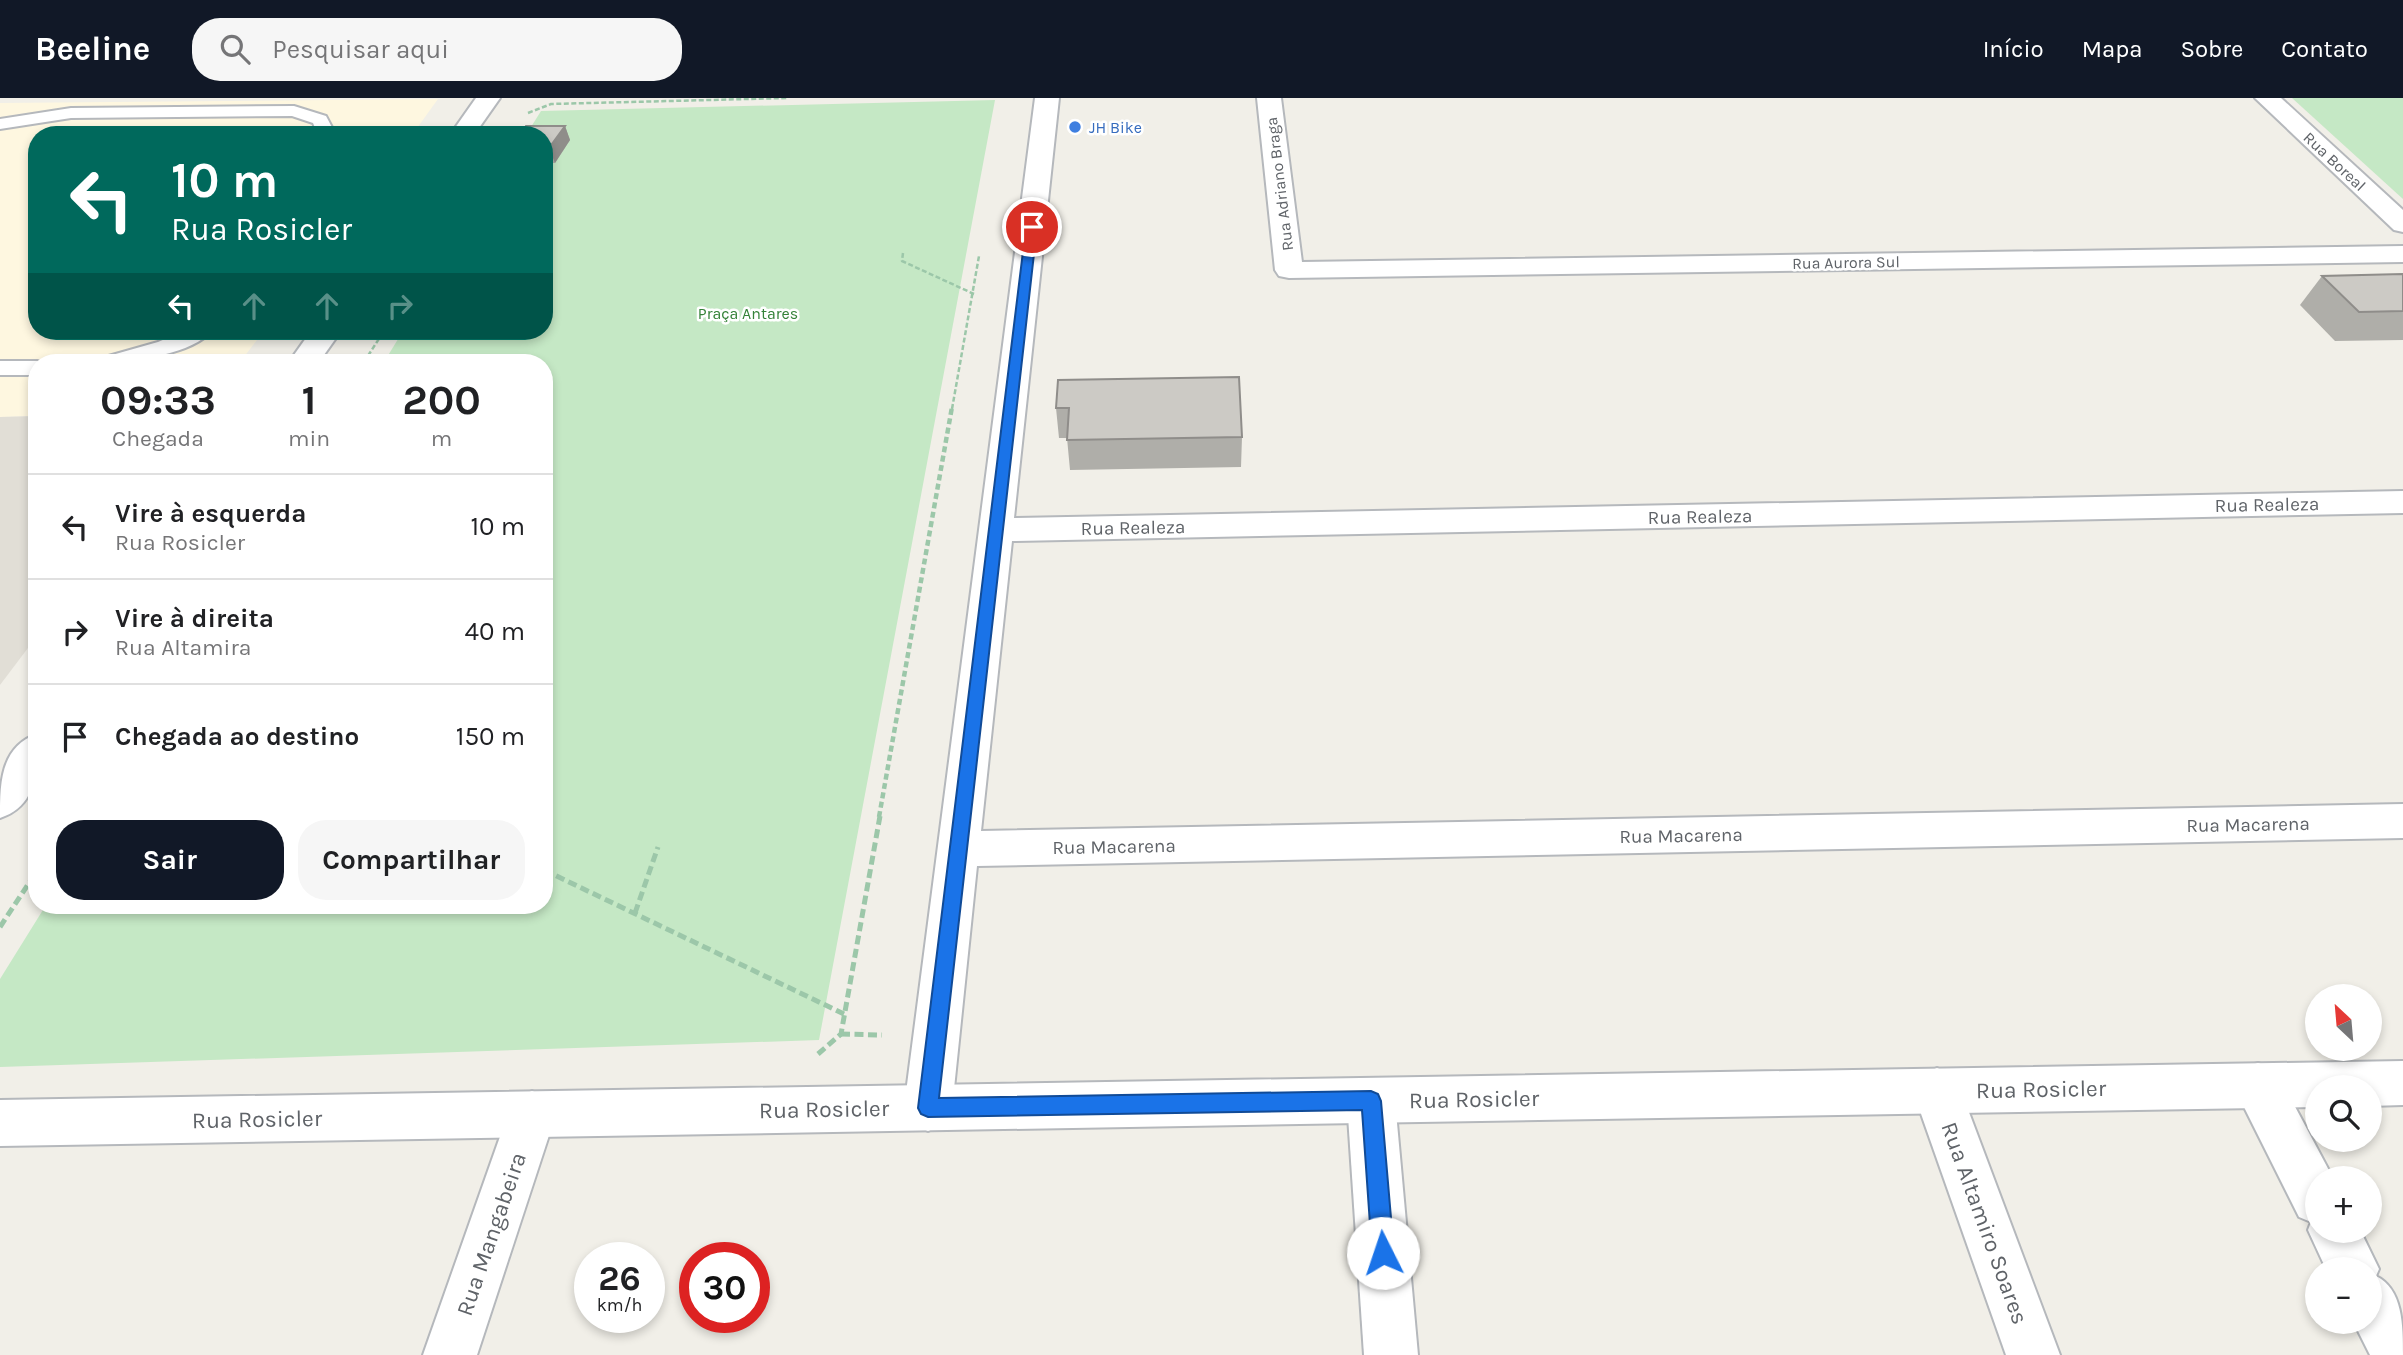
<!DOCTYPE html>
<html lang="pt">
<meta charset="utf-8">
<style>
body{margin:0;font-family:Karla,sans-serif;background:#f6f6f6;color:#202124;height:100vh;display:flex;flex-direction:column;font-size:26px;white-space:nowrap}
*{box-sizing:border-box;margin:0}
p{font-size:23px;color:#757577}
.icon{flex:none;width:38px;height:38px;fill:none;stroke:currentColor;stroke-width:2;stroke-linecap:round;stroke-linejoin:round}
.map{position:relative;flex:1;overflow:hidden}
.drawer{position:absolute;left:28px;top:256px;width:525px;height:560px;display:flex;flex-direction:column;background:#fff;border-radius:28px;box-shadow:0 4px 10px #0003}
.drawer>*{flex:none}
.hud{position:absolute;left:28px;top:28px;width:525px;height:214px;border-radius:28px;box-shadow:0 4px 10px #0003;background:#00695c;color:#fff;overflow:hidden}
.needle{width:46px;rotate:334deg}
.controls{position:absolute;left:2305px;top:886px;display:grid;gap:14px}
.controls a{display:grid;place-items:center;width:77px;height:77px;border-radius:50%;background:#fff;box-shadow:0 4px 10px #0003;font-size:35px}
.speed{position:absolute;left:574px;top:1144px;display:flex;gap:14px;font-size:35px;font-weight:700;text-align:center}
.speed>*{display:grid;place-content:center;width:91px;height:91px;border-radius:50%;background:#fff;box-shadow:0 4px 10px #0003;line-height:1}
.speed small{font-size:18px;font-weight:400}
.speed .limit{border:10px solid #d22;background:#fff;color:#111}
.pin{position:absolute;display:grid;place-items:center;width:60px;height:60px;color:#fff;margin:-30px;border:4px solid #fff;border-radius:50%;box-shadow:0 2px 7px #0007}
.me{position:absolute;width:77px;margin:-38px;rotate:356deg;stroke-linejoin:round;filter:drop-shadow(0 0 5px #0008)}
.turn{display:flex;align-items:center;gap:24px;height:147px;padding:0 28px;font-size:32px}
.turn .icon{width:91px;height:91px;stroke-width:2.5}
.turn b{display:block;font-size:49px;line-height:60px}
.lanes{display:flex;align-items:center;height:66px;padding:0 28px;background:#0003;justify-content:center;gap:35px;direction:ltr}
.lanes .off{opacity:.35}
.eta{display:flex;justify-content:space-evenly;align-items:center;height:119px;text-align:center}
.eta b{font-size:42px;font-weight:700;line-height:49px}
.button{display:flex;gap:14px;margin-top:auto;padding:14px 28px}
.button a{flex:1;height:80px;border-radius:28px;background:#111827;color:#fff;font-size:28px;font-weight:700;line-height:80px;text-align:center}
.button a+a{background:#f6f6f6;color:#202124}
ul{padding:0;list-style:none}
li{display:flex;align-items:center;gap:21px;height:105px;padding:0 28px;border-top:2px solid #e0e0e0}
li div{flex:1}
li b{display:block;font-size:26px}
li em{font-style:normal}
header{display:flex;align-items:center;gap:42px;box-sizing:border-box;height:98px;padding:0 35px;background:#111827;color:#fff}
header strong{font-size:33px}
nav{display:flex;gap:38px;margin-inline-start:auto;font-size:24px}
.search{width:490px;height:63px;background:#f6f6f6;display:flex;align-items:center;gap:18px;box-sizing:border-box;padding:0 24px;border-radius:28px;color:#757577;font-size:26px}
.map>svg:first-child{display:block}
.commercial{fill:#fef7e0}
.education{fill:#e1ded6}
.green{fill:#c5e8c5}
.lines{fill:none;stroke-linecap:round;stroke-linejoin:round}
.service-casing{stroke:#b5b8bc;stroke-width:4}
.minor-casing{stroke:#b5b8bc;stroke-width:4}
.tertiary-casing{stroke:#b5b8bc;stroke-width:4}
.path-far2{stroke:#9cc7a9;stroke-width:2.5;stroke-dasharray:5 2.5;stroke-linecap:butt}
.path-far1{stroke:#9cc7a9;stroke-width:4.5;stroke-dasharray:6 3.5;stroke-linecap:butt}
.path{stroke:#9cc7a9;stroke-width:5;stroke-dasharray:9 4.5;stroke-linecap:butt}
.service{fill:#fff;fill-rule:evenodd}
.minor{fill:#fff;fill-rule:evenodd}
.tertiary{fill:#fff;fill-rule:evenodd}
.wall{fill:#afaea9}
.shaded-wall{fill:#8f8d8a}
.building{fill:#cccac5;stroke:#8f8d8a;stroke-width:2}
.route{fill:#1a73e8;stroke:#114b97;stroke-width:2}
.shop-dot{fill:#3f7fe0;stroke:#fff;stroke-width:2.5}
.labels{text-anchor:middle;stroke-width:5;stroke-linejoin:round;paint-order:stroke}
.far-shop-label{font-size:16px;fill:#366cbe;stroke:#fff;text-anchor:start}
.far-street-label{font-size:16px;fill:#5f6368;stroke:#fff}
.far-park-label{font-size:16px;fill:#348238;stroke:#fff}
.street-label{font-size:19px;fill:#5f6368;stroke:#fff}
.near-street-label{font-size:23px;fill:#5f6368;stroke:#fff}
</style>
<header>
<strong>Beeline</strong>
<div class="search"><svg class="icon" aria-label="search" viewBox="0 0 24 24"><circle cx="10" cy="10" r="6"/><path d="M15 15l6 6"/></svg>Pesquisar aqui</div>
<nav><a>Início</a><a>Mapa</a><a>Sobre</a><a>Contato</a></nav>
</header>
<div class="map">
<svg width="2403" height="1257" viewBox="0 0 2403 1257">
<rect width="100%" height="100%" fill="#f1efe8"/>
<path class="commercial" d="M438,1L412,37H37V233H264L240,264H37V318L0,319V5Z"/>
<path class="education" d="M37,318V538L0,587V319Z"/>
<g class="green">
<path d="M2292,0H2403V101Z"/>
<path d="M995,2L819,942L0,969V881L46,807H544V264H384L403,233H544V37H526L541,13Z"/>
</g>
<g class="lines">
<defs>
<g id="service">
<path d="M294,8L326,18L336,37H318L313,25L292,18L71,20L0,31V21L71,10Z"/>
<path d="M184,233H211C194,256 128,265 102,264L105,259L158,244Z"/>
<path d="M0,263H37L40,264H37V277H0Z"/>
</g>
<g id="minor">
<path d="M1035,0H1059L1014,420L2403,393V415L1012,443L981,733L2403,706V740L977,768L952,1010L945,1026L928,1033L911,1026L904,1010Z"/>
<path d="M1257,0H1281L1302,164L2403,148V164L1289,180L1279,178L1275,172Z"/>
<path d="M2258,965L2275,971L2333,1080H2317V1132H2360L2379,1171L2376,1178C2403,1191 2403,1228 2403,1257H2370L2353,1223H2370V1171H2326L2308,1132L2311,1124L2299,1119L2241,1003L2234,987L2241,971Z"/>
<path d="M1937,970L1954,977L1961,993L2060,1257H2006L1913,993L1920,977Z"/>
<path d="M1371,980L1388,987L1395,1003L1418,1257H1364L1347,1003L1354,987Z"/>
<path d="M532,993L549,1000L556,1016L477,1257H423L508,1016L515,1000Z"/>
</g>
<g id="tertiary">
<path d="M476,0H500L474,37H450Z"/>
<path d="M2255,0H2281L2403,112V134L2394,132Z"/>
<path d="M311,233H341L319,264H289Z"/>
<path d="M37,636C37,670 39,707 0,720C0,686 0,649 37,636Z"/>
<path d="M2403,963V1007L2370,1008V989H2317V1009L0,1048V1002Z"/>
</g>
</defs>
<use href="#service" class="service-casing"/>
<use href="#minor" class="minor-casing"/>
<use href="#tertiary" class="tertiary-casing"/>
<g class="path-far2">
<path d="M528,15L551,6L788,0"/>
<path d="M903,155L902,163L974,196"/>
<path d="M364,264L384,233"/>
<path d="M952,311L979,158"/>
</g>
<g class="path-far1">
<path d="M544,706L549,704"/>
<path d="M879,719L952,309"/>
</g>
<g class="path">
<path d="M544,772L844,916"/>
<path d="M635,815L658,749"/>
<path d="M0,829L37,773"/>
<path d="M841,936L882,937"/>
<path d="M818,956L841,936L880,718"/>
</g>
<use href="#service" class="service"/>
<use href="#minor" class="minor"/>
<use href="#tertiary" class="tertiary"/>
</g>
<g class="wall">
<path d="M565,28L570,42L555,65H544V37Z"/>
<path d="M2403,176V242L2335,243L2300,207L2322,178Z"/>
<path d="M1058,282L1242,339L1241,369L1070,372L1067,340H1059L1056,310Z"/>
</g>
<path class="shaded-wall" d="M565,28L570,42L555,65L549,50Z"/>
<g class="building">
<path d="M526,28H565L549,50H544V37H520Z"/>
<path d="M2403,176V213L2359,214L2322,178Z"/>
<path d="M1239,279L1242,339L1067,342L1069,310H1056L1058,282Z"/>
</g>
<path class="route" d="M1032,125L1037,129L939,1000L1371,993L1378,996L1381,1003L1394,1155L1391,1163L1383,1166L1376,1163L1372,1155L1362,1012L928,1019L921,1016L918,1010L1026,129Z"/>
<circle class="shop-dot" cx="1075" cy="29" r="7"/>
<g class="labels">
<g class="far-shop-label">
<text x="1089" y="35">JH Bike</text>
</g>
<g class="far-street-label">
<text transform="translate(2335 63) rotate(43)" y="6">Rua Boreal</text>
<text transform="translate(1279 86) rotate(-97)" y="6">Rua Adriano Braga</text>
<text transform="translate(1846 164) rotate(-1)" y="6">Rua Aurora Sul</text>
</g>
<g class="far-park-label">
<text x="748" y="221">Praça Antares</text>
</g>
<g class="street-label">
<text transform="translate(2267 406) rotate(-1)" y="7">Rua Realeza</text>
<text transform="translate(1700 418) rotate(-1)" y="7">Rua Realeza</text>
<text transform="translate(1133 429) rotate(-1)" y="7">Rua Realeza</text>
<text transform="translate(2248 726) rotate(-1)" y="7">Rua Macarena</text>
<text transform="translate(1681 737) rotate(-1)" y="7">Rua Macarena</text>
<text transform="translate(1114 748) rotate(-1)" y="7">Rua Macarena</text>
</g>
<g class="near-street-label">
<text transform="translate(2041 991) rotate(-1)" y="8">Rua Rosicler</text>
<text transform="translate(1474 1001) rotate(-1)" y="8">Rua Rosicler</text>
<text transform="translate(824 1011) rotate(-1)" y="8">Rua Rosicler</text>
<text transform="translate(257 1021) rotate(-1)" y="8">Rua Rosicler</text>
<text transform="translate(1985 1125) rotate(70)" y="8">Rua Altamiro Soares</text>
<text transform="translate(491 1136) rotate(-71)" y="8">Rua Mangabeira</text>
</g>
</g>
</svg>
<div class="controls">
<a><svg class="needle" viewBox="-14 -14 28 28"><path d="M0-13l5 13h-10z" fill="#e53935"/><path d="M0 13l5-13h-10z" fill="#757577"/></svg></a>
<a><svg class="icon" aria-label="search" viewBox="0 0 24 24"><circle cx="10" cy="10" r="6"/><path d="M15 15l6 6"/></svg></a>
<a>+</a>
<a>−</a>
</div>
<div class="speed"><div>26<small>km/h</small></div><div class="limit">30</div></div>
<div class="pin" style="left:1032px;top:129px;background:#d93025"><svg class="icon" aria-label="arrive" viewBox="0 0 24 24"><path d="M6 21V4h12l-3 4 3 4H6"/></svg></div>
<svg class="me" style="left:1383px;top:1155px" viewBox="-20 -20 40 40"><circle r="19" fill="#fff"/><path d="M0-13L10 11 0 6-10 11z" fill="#1a73e8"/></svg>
<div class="hud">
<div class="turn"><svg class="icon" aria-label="left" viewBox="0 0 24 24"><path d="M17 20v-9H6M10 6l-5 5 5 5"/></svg><div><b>10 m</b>Rua Rosicler</div></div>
<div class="lanes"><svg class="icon" aria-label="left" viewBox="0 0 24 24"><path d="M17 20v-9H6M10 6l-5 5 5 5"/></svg><svg class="icon off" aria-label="ahead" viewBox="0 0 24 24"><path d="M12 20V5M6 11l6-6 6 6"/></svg><svg class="icon off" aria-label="ahead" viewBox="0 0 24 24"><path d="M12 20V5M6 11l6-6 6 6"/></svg><svg class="icon off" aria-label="right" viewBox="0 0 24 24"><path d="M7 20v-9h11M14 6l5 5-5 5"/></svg></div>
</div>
<section class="drawer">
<div class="eta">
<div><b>09:33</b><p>Chegada</p></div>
<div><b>1</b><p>min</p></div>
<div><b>200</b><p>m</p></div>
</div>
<ul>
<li><svg class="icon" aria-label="left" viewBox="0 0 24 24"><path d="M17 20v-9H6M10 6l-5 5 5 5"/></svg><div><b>Vire à esquerda</b><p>Rua Rosicler</p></div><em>10 m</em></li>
<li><svg class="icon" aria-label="right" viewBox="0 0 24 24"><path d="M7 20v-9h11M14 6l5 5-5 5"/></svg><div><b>Vire à direita</b><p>Rua Altamira</p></div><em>40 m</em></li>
<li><svg class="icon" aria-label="arrive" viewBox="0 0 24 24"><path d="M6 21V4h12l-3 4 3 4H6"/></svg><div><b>Chegada ao destino</b></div><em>150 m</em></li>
</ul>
<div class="button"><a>Sair</a><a>Compartilhar</a></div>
</section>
</div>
